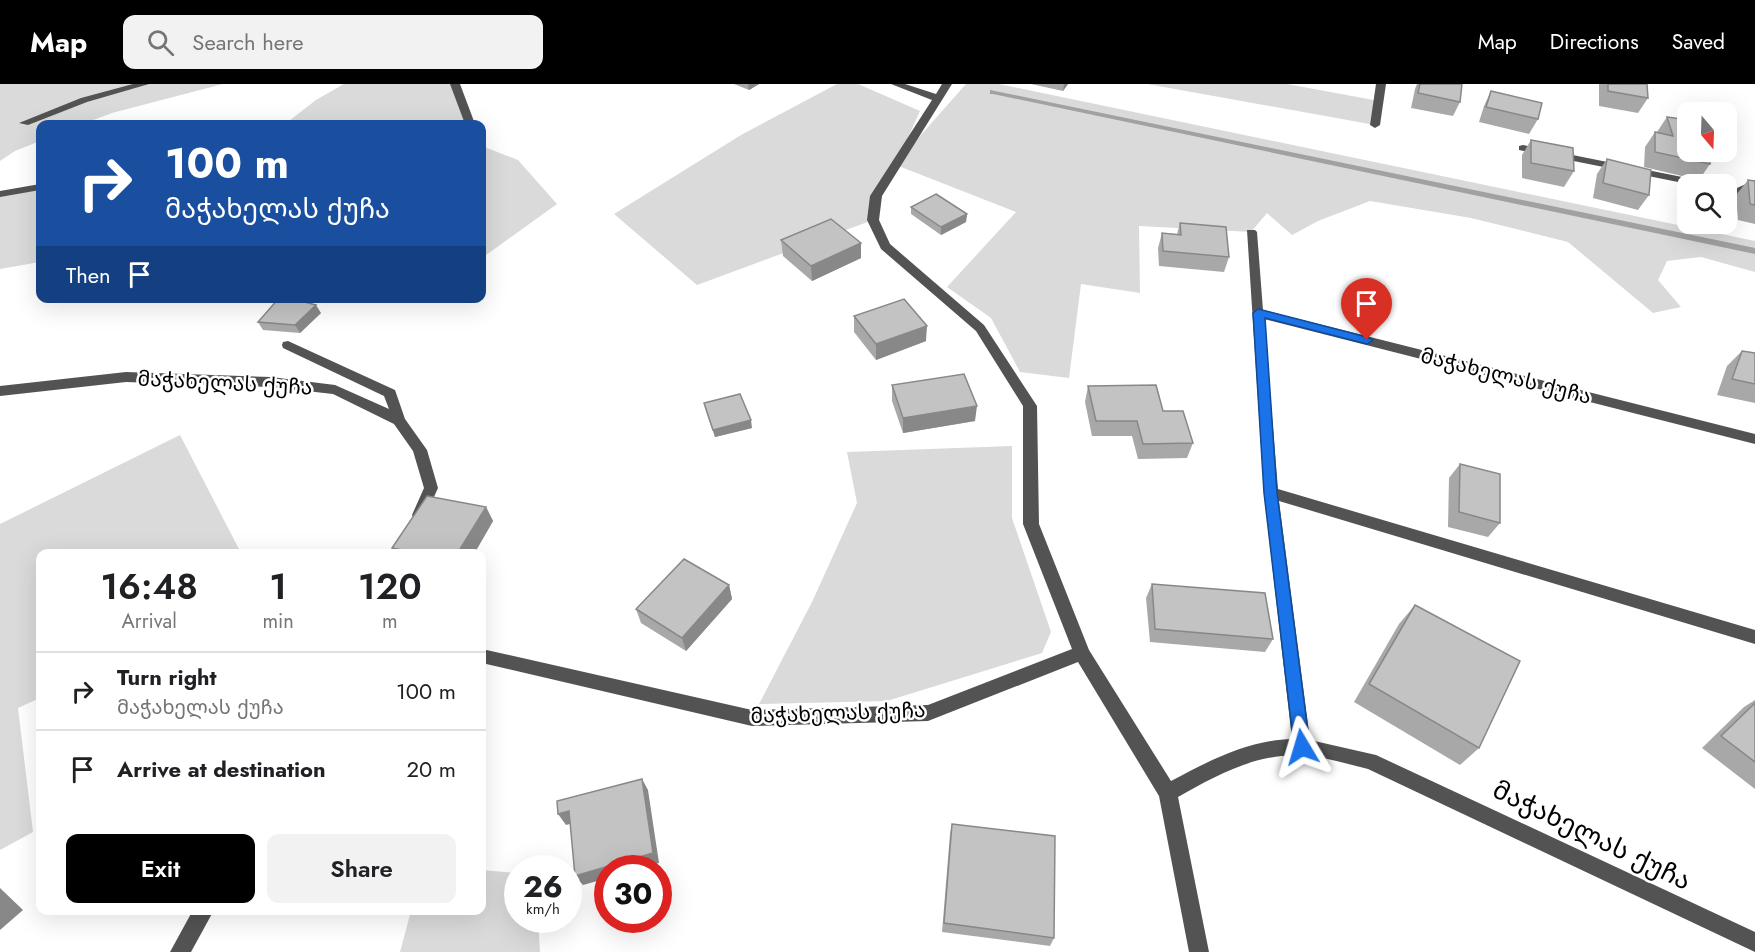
<!DOCTYPE html>
<meta charset="utf-8">
<style>
body{margin:0;font-family:Jost,"Noto Sans Georgian",sans-serif;background:#f2f2f2;color:#202124;height:100vh;display:flex;flex-direction:column;font-size:22px;white-space:nowrap}
*{box-sizing:border-box;margin:0}
p{font-size:20px;color:#757577}
.icon{flex:none;width:33px;height:33px;fill:none;stroke:currentColor;stroke-width:2;stroke-linecap:round;stroke-linejoin:round}
.map{position:relative;flex:1;overflow:hidden}
.sheet{position:absolute;left:36px;top:465px;width:450px;height:366px;display:flex;flex-direction:column;background:#fff;border-radius:12px;box-shadow:0 6px 24px #0002}
.sheet>*{flex:none}
.guide{position:absolute;left:36px;top:36px;width:450px;height:183px;border-radius:12px;box-shadow:0 6px 24px #0002;background:#1a4fa0;color:#fff;overflow:hidden}
.needle{width:39px;rotate:161deg}
.buttons{position:absolute;left:1677px;top:18px;display:grid;gap:12px}
.buttons a{display:grid;place-items:center;width:60px;height:60px;border-radius:12px;background:#fff;box-shadow:0 6px 24px #0002;font-size:30px}
.speed{position:absolute;left:504px;top:771px;display:flex;gap:12px;font-size:30px;font-weight:700;text-align:center}
.speed>*{display:grid;place-content:center;width:78px;height:78px;border-radius:50%;background:#fff;box-shadow:0 6px 24px #0002;line-height:1}
.speed small{font-size:15px;font-weight:400}
.speed .limit{border:9px solid #d22;background:#fff;color:#111}
.pin{position:absolute;display:grid;place-items:center;width:51px;height:51px;color:#fff;margin:-62px -26px;border-radius:50% 50% 50% 0;rotate:-45deg;box-shadow:0 0 6px #0007}
.pin .icon{rotate:45deg}
.me{position:absolute;width:66px;margin:-33px;rotate:353deg;stroke-linejoin:round;filter:drop-shadow(0 0 4px #0008)}
.turn{display:flex;align-items:center;gap:21px;height:126px;padding:0 30px;font-size:27px}
.turn .icon{width:78px;height:78px;stroke-width:2.5}
.turn b{display:block;font-size:42px;line-height:51px}
.then{display:flex;align-items:center;height:57px;padding:0 30px;background:#0003;gap:12px;font-size:22px}
.eta{display:flex;justify-content:space-evenly;align-items:center;height:102px;text-align:center}
.eta b{font-size:36px;font-weight:600;line-height:42px}
.primary-button{display:flex;gap:12px;margin-top:auto;padding:12px 30px}
.primary-button a{flex:1;height:69px;border-radius:12px;background:#000;color:#fff;font-size:24px;font-weight:600;line-height:69px;text-align:center}
.primary-button a+a{background:#f2f2f2;color:#202124}
ul{padding:0;list-style:none}
li{display:flex;align-items:center;gap:18px;height:78px;padding:0 30px;border-top:2px solid #e0e0e0}
li div{flex:1}
li b{display:block;font-size:22px}
li em{font-style:normal}
header{display:flex;align-items:center;gap:36px;box-sizing:border-box;height:84px;padding:0 30px;background:#000;color:#fff}
header strong{font-size:28px}
nav{display:flex;gap:33px;margin-inline-start:auto;font-size:21px}
.search{width:420px;height:54px;background:#f2f2f2;display:flex;align-items:center;gap:15px;box-sizing:border-box;padding:0 21px;border-radius:12px;color:#757577;font-size:22px}
.map>svg:first-child{display:block}
.green{fill:#dadada}
.lines{fill:none;stroke-linecap:round;stroke-linejoin:round}
.stream{fill:#a1a1a1;fill-rule:evenodd}
.minor{fill:#535353;fill-rule:evenodd}
.wall{fill:#a8a8a8}
.shaded-wall{fill:#888}
.building{fill:#c3c3c3;stroke:#888;stroke-width:1.5}
.route{fill:#1a73e8;stroke:#114b97;stroke-width:1.5}
.labels{text-anchor:middle;stroke-width:5;stroke-linejoin:round;paint-order:stroke}
.street-label{font-size:21px;fill:#000;stroke:#fff}
.near-street-label{font-size:26px;fill:#000;stroke:#fff}
</style>
<header>
<strong>Map</strong>
<div class="search"><svg class="icon" aria-label="search" viewBox="0 0 24 24"><circle cx="10" cy="10" r="6"/><path d="M15 15l6 6"/></svg>Search here</div>
<nav><a>Map</a><a>Directions</a><a>Saved</a></nav>
</header>
<div class="map">
<svg width="1755" height="868" viewBox="0 0 1755 868">
<rect width="100%" height="100%" fill="#fff"/>
<g class="green">
<path d="M0,0H223L112,29L83,40H40V57L15,67L0,77Z"/>
<path d="M344,0H455L470,40H285L316,16Z"/>
<path d="M837,0H858L920,27L897,78L966,0H999L1755,157V188L1701,173L1667,177L1658,196L1681,223L1653,229L1568,158L1471,134L1370,117L1318,137L1292,151L1267,129L1251,148L1139,142L1140,209L1081,200L1069,294L1020,288L991,234L947,203L1016,128L896,81L876,112L873,136L697,201L614,130L741,51Z"/>
<path d="M1147,0H1287L1379,17L1375,41Z"/>
<path d="M482,62L518,76L557,120L482,174Z"/>
<path d="M40,103V178L0,185V110Z"/>
<path d="M180,351L241,469L40,470V614L18,624L33,748L0,766V440Z"/>
<path d="M1012,362V434L1051,548L1042,569L887,617L759,620L812,518L857,419L847,368Z"/>
<path d="M482,786L517,789L518,836H538L540,868H400L411,827L482,826Z"/>
</g>
<g class="lines">
<path class="stream" d="M990,6L1755,164V170L993,10H990Z"/>
<g class="minor">
<path d="M133,0H149L87,18L28,41L19,39L81,14Z"/>
<path d="M450,0H460L475,40H465Z"/>
<path d="M891,0H905L936,10L942,0H952L882,112L879,136L890,160L984,241L1037,322L1039,440L1089,566L1171,697C1209,677 1248,656 1292,655L1264,409L1247,146H1255L1257,148L1263,226L1755,350V360L1264,235L1278,405L1755,546V560L1279,417L1310,656L1376,671L1755,848V868L1368,685C1347,680 1326,673 1304,672C1258,668 1217,691 1178,713L1209,868H1189L1159,712L1078,578L928,637L752,642L482,579V565L752,626L928,621L1072,565L1023,440V322L976,247L881,165L867,136L870,112L932,16Z"/>
<path d="M1376,0H1386L1380,41L1375,44L1370,41Z"/>
<path d="M1523,61L1702,97L1707,100H1688L1519,66V62Z"/>
<path d="M1755,96V103L1738,111L1726,108V102L1737,104Z"/>
<path d="M40,100V106L0,113V107Z"/>
<path d="M288,257L395,306L405,335L427,366L438,404L424,435H414L412,431L424,404L413,367L394,340L333,310L271,303L126,298L0,312V302L126,288L271,293L335,301L389,325L384,312L283,264L282,261L283,258Z"/>
<path d="M193,826H214L191,868H170Z"/>
</g>
</g>
<g class="wall">
<path d="M734,0H759L749,6Z"/>
<path d="M1031,0H1068L1063,7Z"/>
<path d="M1417,0H1420L1460,18L1453,32L1411,24L1415,5Z"/>
<path d="M1599,0H1647L1648,14L1638,29L1599,22Z"/>
<path d="M1491,7L1538,35L1529,50L1479,38L1484,22Z"/>
<path d="M1667,33L1688,68H1719L1713,75H1710V80L1699,96L1644,83L1645,63L1655,48H1657Z"/>
<path d="M1531,56L1574,87L1564,103L1522,94V71Z"/>
<path d="M1607,75L1649,111L1638,126L1593,114L1597,90Z"/>
<path d="M1748,96L1755,97V140L1738,136L1736,111Z"/>
<path d="M911,123L967,130L966,138L941,151L911,130Z"/>
<path d="M1180,139L1229,173L1224,188L1159,182L1158,164L1162,149L1177,150Z"/>
<path d="M781,156L861,174L812,197L783,172Z"/>
<path d="M321,229L300,249L263,246L258,238Z"/>
<path d="M854,232L926,257L876,276L854,248Z"/>
<path d="M1742,267L1755,269V319L1717,311L1727,282Z"/>
<path d="M892,301L975,337L903,349L892,317Z"/>
<path d="M1088,302L1163,327L1193,359L1187,374L1138,375L1132,352H1092L1085,318Z"/>
<path d="M704,319L752,344L715,353L706,327Z"/>
<path d="M1460,380L1500,439L1488,453L1448,443L1449,394Z"/>
<path d="M486,423L493,437L474,470H396L392,464Z"/>
<path d="M1152,500L1273,555L1265,568L1150,558L1146,514Z"/>
<path d="M729,501L732,515L686,567L641,539L636,525Z"/>
<path d="M1415,521L1479,664L1460,681L1354,618L1399,540Z"/>
<path d="M1755,616V705L1702,664L1744,623Z"/>
<path d="M952,740L1054,854L1050,862L942,848L950,750Z"/>
</g>
<g class="shaded-wall">
<path d="M748,0H759L749,6Z"/>
<path d="M1064,0H1068L1063,7Z"/>
<path d="M967,130L966,138L941,151V143Z"/>
<path d="M861,159V174L812,197L811,182Z"/>
<path d="M316,221L321,229L300,249L295,241Z"/>
<path d="M927,242L926,257L876,276V260Z"/>
<path d="M977,322L975,337L903,349V334Z"/>
<path d="M751,336L752,344L715,353L713,346Z"/>
<path d="M486,423L493,437L474,470H457Z"/>
<path d="M729,501L732,515L686,567L682,554Z"/>
<path d="M642,695L648,706L659,779L641,784H608V794L583,801L575,792Z"/>
<path d="M569,727L577,738L566,741L558,730Z"/>
<path d="M0,804L23,826L0,846Z"/>
</g>
<g class="building">
<path d="M1420,0H1462L1460,18L1418,9Z"/>
<path d="M1608,0H1647L1648,14L1608,7Z"/>
<path d="M1491,7L1542,19L1538,35L1486,23Z"/>
<path d="M1667,33L1688,36V68H1710V80L1655,68V48L1673,52Z"/>
<path d="M1531,56L1573,64L1574,87L1531,79Z"/>
<path d="M1607,75L1651,86L1649,111L1603,99Z"/>
<path d="M1748,96L1755,97V121L1750,120Z"/>
<path d="M936,110L967,130L941,143L911,123Z"/>
<path d="M831,135L861,159L811,182L781,156Z"/>
<path d="M1180,139L1226,143L1229,173L1163,167L1162,149L1181,151Z"/>
<path d="M279,214H289L316,221L295,241L258,238Z"/>
<path d="M904,215L927,242L876,260L854,232Z"/>
<path d="M1742,267L1755,269V300L1732,295Z"/>
<path d="M964,290L977,322L903,334L892,301Z"/>
<path d="M1156,301L1163,327H1183L1193,359L1143,360L1137,337H1096L1088,302Z"/>
<path d="M740,310L751,336L713,346L704,319Z"/>
<path d="M1460,380L1500,390V439L1459,428Z"/>
<path d="M427,412L486,423L457,470H422L392,464Z"/>
<path d="M684,475L729,501L682,554L636,525Z"/>
<path d="M1152,500L1265,509L1273,555L1155,545Z"/>
<path d="M1415,521L1520,577L1479,664L1369,600Z"/>
<path d="M1755,619V678L1721,652Z"/>
<path d="M642,695L653,769L575,792L569,727L558,730L557,717Z"/>
<path d="M952,740L1055,752L1054,854L944,839Z"/>
</g>
<path class="route" d="M1258,225L1367,253L1373,256L1367,260L1265,234L1277,409L1310,663L1308,669L1302,671L1296,669L1294,663L1264,409L1253,229Z"/>
<g class="labels">
<g class="street-label">
<text transform="translate(1506 292) rotate(14)" y="7">მაჭახელას ქუჩა</text>
<text transform="translate(225 299) rotate(3)" y="7">მაჭახელას ქუჩა</text>
<text transform="translate(838 629) rotate(-2)" y="7">მაჭახელას ქუჩა</text>
</g>
<g class="near-street-label">
<text transform="translate(1592 751) rotate(26)" y="9">მაჭახელას ქუჩა</text>
</g>
</g>
</svg>
<div class="buttons">
<a><svg class="needle" viewBox="-14 -14 28 28"><path d="M0-13l5 13h-10z" fill="#e53935"/><path d="M0 13l5-13h-10z" fill="#757577"/></svg></a>
<a><svg class="icon" aria-label="search" viewBox="0 0 24 24"><circle cx="10" cy="10" r="6"/><path d="M15 15l6 6"/></svg></a>
</div>
<div class="speed"><div>26<small>km/h</small></div><div class="limit">30</div></div>
<div class="pin" style="left:1367px;top:256px;background:#d93025"><svg class="icon" aria-label="arrive" viewBox="0 0 24 24"><path d="M6 21V4h12l-3 4 3 4H6"/></svg></div>
<svg class="me" style="left:1302px;top:663px" viewBox="-20 -20 40 40"><path d="M0-17L14 15 0 8-14 15z" fill="#1a73e8" stroke="#fff" stroke-width="4"/></svg>
<div class="guide">
<div class="turn"><svg class="icon" aria-label="right" viewBox="0 0 24 24"><path d="M7 20v-9h11M14 6l5 5-5 5"/></svg><div><b>100 m</b>მაჭახელას ქუჩა</div></div>
<div class="then">Then<svg class="icon" aria-label="arrive" viewBox="0 0 24 24"><path d="M6 21V4h12l-3 4 3 4H6"/></svg></div>
</div>
<section class="sheet">
<div class="eta">
<div><b>16:48</b><p>Arrival</p></div>
<div><b>1</b><p>min</p></div>
<div><b>120</b><p>m</p></div>
</div>
<ul>
<li><svg class="icon" aria-label="right" viewBox="0 0 24 24"><path d="M7 20v-9h11M14 6l5 5-5 5"/></svg><div><b>Turn right</b><p>მაჭახელას ქუჩა</p></div><em>100 m</em></li>
<li><svg class="icon" aria-label="arrive" viewBox="0 0 24 24"><path d="M6 21V4h12l-3 4 3 4H6"/></svg><div><b>Arrive at destination</b></div><em>20 m</em></li>
</ul>
<div class="primary-button"><a>Exit</a><a>Share</a></div>
</section>
</div>
